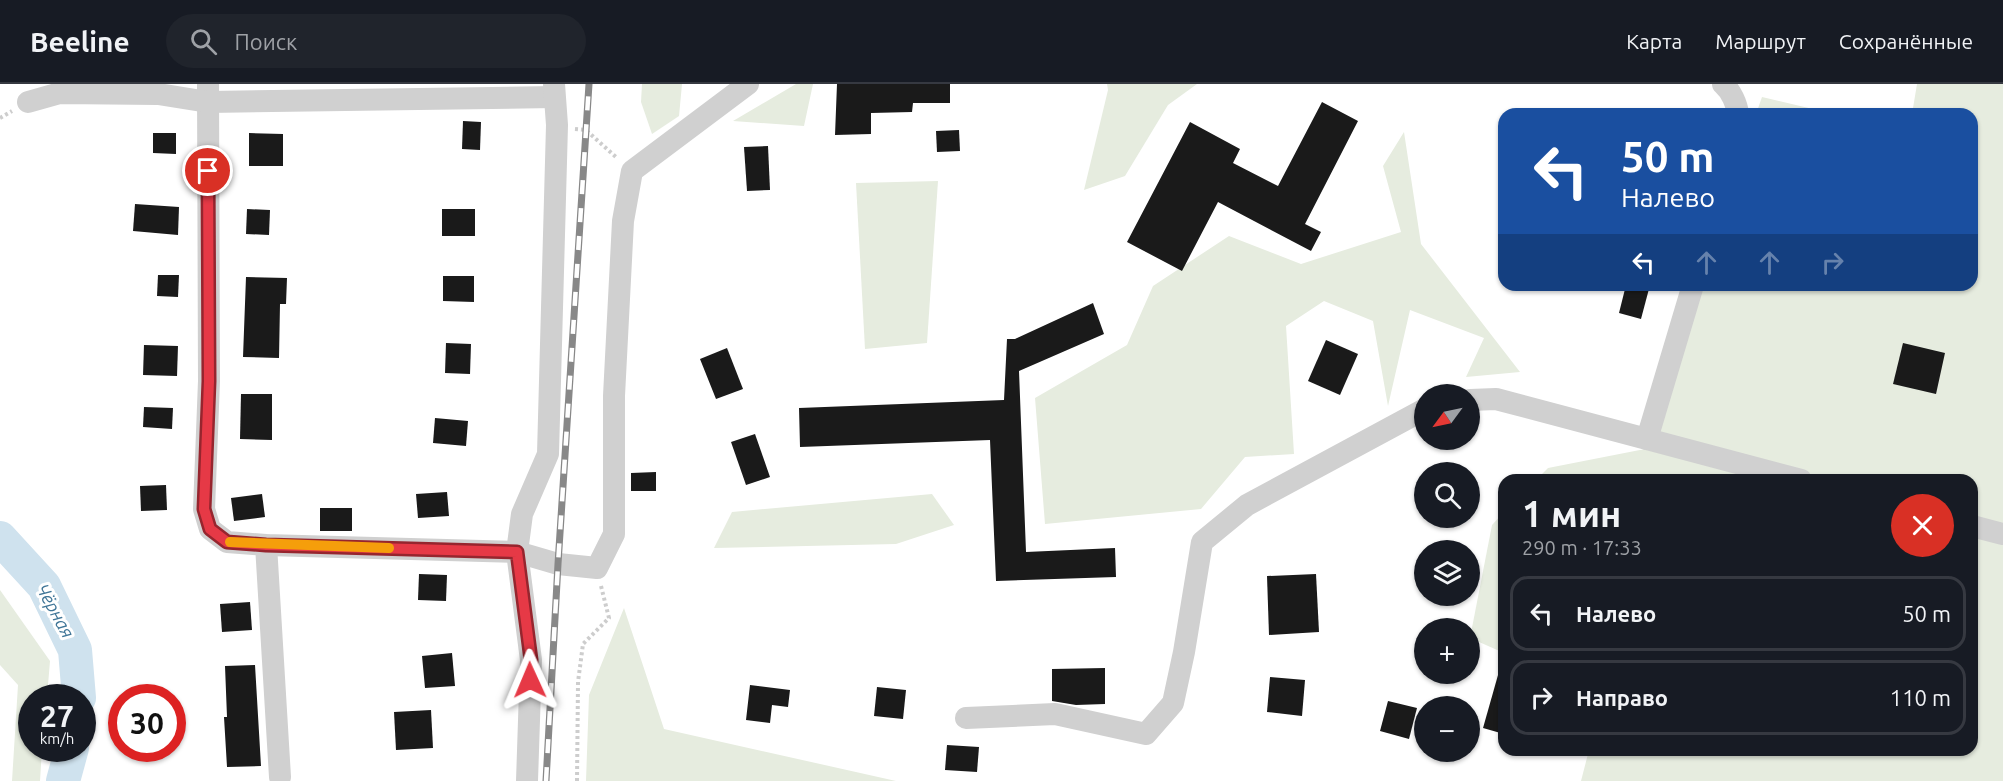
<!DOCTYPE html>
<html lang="ru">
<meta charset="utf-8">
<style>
body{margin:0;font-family:Ubuntu,sans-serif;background:#20242c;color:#f1f3f6;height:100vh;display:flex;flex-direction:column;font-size:22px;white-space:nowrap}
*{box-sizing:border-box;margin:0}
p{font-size:20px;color:#9ea1a6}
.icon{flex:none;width:33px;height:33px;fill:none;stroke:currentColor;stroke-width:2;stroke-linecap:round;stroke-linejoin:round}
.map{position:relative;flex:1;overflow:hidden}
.drawer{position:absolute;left:1498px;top:390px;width:480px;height:282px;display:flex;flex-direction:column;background:#171b24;border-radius:18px;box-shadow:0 2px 4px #0004}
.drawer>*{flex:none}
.banner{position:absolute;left:1498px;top:24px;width:480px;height:183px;border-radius:18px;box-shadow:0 2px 4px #0004;background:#1a4fa0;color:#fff;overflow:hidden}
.needle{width:39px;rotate:237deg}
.tools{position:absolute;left:1414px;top:300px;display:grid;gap:12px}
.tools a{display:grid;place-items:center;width:66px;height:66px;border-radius:50%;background:#171b24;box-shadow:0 2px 4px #0004;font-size:30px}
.speed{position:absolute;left:18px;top:600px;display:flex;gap:12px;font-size:30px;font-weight:700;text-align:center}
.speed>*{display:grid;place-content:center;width:78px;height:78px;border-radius:50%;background:#171b24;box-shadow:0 2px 4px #0004;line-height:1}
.speed small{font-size:15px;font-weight:400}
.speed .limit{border:9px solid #d22;background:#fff;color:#111}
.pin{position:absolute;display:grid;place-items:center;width:51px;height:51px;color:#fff;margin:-26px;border:3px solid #fff;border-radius:50%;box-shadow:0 2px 6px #0007}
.me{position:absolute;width:66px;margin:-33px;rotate:359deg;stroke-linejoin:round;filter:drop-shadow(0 0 4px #0008)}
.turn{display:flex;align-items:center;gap:21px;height:126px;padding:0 24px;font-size:27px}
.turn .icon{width:78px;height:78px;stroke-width:2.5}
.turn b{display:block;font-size:42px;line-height:51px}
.lanes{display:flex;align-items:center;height:57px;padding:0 24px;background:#0003;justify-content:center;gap:30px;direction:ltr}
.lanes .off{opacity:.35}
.round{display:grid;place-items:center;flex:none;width:63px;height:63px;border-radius:32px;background:#20242c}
.summary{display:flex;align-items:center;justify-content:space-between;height:102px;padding:0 24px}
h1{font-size:36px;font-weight:600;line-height:45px}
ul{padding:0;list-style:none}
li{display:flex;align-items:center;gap:18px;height:75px;margin:0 12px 9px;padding:0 12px;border:3px solid #363941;border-radius:18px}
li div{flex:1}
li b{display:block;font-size:22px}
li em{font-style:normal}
header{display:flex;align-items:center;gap:36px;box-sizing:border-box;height:84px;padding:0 30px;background:#171b24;border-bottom:2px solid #363941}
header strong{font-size:28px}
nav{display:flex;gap:33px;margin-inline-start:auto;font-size:21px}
.search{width:420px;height:54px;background:#20242c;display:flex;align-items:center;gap:15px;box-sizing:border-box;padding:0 21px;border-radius:33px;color:#9ea1a6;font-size:22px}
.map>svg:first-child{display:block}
.green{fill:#e6ecdf}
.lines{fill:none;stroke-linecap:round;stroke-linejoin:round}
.river{stroke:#cfe2ee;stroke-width:34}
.building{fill:#1a1a1a}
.path{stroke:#cdcdcd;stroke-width:4;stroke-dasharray:3 3;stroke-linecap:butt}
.minor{stroke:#d0d0d0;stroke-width:22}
.rail-casing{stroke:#888;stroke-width:7}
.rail{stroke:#fff;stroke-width:4.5;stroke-dasharray:14;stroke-linecap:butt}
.route-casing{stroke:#96252e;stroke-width:15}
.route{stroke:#e63946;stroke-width:10}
.slow{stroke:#f59e0b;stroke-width:10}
.labels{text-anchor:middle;stroke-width:6;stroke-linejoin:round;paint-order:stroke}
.water-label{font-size:18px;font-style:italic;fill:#3f7597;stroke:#fff}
</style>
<header>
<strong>Beeline</strong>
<div class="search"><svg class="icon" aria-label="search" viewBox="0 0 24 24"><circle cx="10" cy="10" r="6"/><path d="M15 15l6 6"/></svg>Поиск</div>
<nav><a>Карта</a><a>Маршрут</a><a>Сохранённые</a></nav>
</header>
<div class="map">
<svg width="2003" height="697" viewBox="0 0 2003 697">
<rect width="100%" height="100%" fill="#fff"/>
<g class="green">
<path d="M642,0H682L679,32L652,50L641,18Z"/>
<path d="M796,0H813L804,42L733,37Z"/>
<path d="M1107,0H1197L1168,21L1125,92L1084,106L1108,6Z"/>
<path d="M1917,0H2003V697H1581L1589,666H1972V396H1536L1548,384L1650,364L1702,201H1972V30H1912Z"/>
<path d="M1762,13L1834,30H1756Z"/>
<path d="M1404,48L1421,160L1520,288L1466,293L1484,254L1410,226L1388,322L1373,237L1324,217L1286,242L1294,370L1245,373L1201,425L1045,440L1035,314L1127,261L1153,202L1229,152L1301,180L1401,148L1383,82Z"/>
<path d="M938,97L927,259L865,265L856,99Z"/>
<path d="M932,410L954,441L896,460L714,464L732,428Z"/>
<path d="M1504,428V569L1470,554L1492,441Z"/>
<path d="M0,506L50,577L47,613L32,614V664L42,665L40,697H12L18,601L0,581Z"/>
<path d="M624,524L664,645L896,697H586L589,611Z"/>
</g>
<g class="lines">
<g class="river">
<path d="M0,454L44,502L75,566L79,614"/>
<path d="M63,697L72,664"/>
</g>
</g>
<g class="building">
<path d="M837,0H950V19H913L912,28L871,29V50L835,51Z"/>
<path d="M1322,18L1358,37L1305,140L1321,148L1311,167L1218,118L1182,187L1127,158L1190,38L1240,65L1233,79L1278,102Z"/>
<path d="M463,37L481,38L480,66L462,65Z"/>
<path d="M959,46L960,67L937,68L936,47Z"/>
<path d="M153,49H176V70L153,69Z"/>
<path d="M249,49L283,50V82H249Z"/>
<path d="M768,62L770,106L747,107L744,63Z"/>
<path d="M135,120L179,123L178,151L133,147Z"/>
<path d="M247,125L270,126L269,151L246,150Z"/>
<rect x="442" y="125" width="33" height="27"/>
<path d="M158,191H179L178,213L157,212Z"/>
<path d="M443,192H474V218L443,217Z"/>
<path d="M246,193L287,194L286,220H280L279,274L243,273Z"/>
<path d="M1626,201H1650L1641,235L1619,229Z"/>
<path d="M1093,219L1104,250L1019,287L1026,468L1115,464L1116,493L996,497L990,356L800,363L799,324L1004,316L1007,255H1015Z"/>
<path d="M1326,256L1358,270L1340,311L1308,297Z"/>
<path d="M446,259L471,260L470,290L445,289Z"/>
<path d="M1903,259L1945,269L1936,310L1893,300Z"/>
<path d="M144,261L178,262L177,292L143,291Z"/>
<path d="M727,264L743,305L716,315L700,275Z"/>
<path d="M241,310H272V356L240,355Z"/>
<path d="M144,323L173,324L172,345L143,343Z"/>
<path d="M435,334L468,337L466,362L433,359Z"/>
<path d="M755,350L770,393L746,401L731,358Z"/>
<path d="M656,388V407H631V389Z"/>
<path d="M166,401L167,426L141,427L140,402Z"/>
<path d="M447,408L449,432L418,434L416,410Z"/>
<path d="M262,410L265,433L234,437L231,414Z"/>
<rect x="320" y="424" width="32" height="23"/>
<path d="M419,490L447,491L446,517L418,516Z"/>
<path d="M1316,490L1319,548L1269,551L1267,492Z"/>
<path d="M250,518L252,546L222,548L220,520Z"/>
<path d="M452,569L455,602L425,604L422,572Z"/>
<path d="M255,581L261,682L227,683L224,633H227L225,582Z"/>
<path d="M1105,584V620L1076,621L1052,617V585Z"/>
<path d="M1500,584H1504V650L1483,644Z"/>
<path d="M1270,593L1305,596L1302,632L1267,628Z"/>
<path d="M750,601L790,606L788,623L772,621L770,639L746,636Z"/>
<path d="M877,603L906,606L903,635L874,632Z"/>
<path d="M1388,617L1417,624L1409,655L1380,647Z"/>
<path d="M431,626L433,664L396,666L394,628Z"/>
<path d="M947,661L979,663L977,688L945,686Z"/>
</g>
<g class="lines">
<g class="path">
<path d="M0,34L12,27"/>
<path d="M575,45L586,46L617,74"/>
<path d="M577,697L578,598L583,560L609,534L601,502"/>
</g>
<g class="minor">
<path d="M208,0L209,297L204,425L210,445L227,458L266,461L517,468L558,480L597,484L614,450V312L623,137L632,87L748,0"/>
<path d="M1723,0C1731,7 1737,20 1738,30"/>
<path d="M28,18L60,9L158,10L208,18L554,13"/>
<path d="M1470,316L1496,315L1801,396"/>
<path d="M1647,355L1693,201"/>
<path d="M1972,442L2003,450"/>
<path d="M266,461L280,693"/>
<path d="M966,634L1055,630L1146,650L1173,619L1184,568L1202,458L1247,421L1425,325"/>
<path d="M527,697L531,576L517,468L522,430L548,370L557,41L554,0"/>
</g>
<defs>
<path id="rail" d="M546,697L558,480L589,0"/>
</defs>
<use href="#rail" class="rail-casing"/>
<use href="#rail" class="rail"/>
</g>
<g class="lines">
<defs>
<path id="route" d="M208,87L209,297L204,425L210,445L227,458L266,461L517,468L531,576L530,596"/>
</defs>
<use href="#route" class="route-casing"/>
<use href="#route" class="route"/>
<path class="slow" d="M230,458L389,464"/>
</g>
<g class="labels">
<g class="water-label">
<text transform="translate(55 527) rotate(61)" y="6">Чёрная</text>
</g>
</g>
</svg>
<div class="tools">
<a><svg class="needle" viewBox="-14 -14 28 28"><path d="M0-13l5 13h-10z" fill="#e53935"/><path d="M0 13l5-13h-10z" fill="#9ea1a6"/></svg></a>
<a><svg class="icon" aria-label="search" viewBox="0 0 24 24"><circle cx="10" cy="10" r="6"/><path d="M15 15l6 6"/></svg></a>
<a><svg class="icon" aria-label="layers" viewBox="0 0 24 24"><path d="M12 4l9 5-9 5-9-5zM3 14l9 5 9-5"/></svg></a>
<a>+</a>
<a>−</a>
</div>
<div class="speed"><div>27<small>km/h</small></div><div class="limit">30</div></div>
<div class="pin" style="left:208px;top:87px;background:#d93025"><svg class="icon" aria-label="arrive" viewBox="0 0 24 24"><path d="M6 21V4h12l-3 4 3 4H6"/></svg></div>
<svg class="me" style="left:530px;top:596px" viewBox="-20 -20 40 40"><path d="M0-17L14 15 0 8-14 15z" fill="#e63946" stroke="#fff" stroke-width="4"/></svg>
<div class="banner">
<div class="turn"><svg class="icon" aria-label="left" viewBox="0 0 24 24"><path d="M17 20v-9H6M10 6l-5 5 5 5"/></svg><div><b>50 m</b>Налево</div></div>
<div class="lanes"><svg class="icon" aria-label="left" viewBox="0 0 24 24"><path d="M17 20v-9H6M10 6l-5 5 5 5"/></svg><svg class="icon off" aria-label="ahead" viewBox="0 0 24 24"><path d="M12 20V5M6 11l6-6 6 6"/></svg><svg class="icon off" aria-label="ahead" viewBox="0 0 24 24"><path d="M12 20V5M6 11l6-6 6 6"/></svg><svg class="icon off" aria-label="right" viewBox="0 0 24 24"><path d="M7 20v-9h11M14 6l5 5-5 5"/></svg></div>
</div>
<section class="drawer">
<div class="summary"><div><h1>1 мин</h1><p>290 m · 17:33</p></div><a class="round" style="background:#d93025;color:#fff"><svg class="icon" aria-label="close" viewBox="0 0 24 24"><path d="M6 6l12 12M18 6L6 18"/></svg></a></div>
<ul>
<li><svg class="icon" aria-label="left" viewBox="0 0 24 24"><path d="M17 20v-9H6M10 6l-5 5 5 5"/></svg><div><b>Налево</b></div><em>50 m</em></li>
<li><svg class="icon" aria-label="right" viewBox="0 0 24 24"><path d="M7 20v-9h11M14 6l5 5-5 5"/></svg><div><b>Направо</b></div><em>110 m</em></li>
</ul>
</section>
</div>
